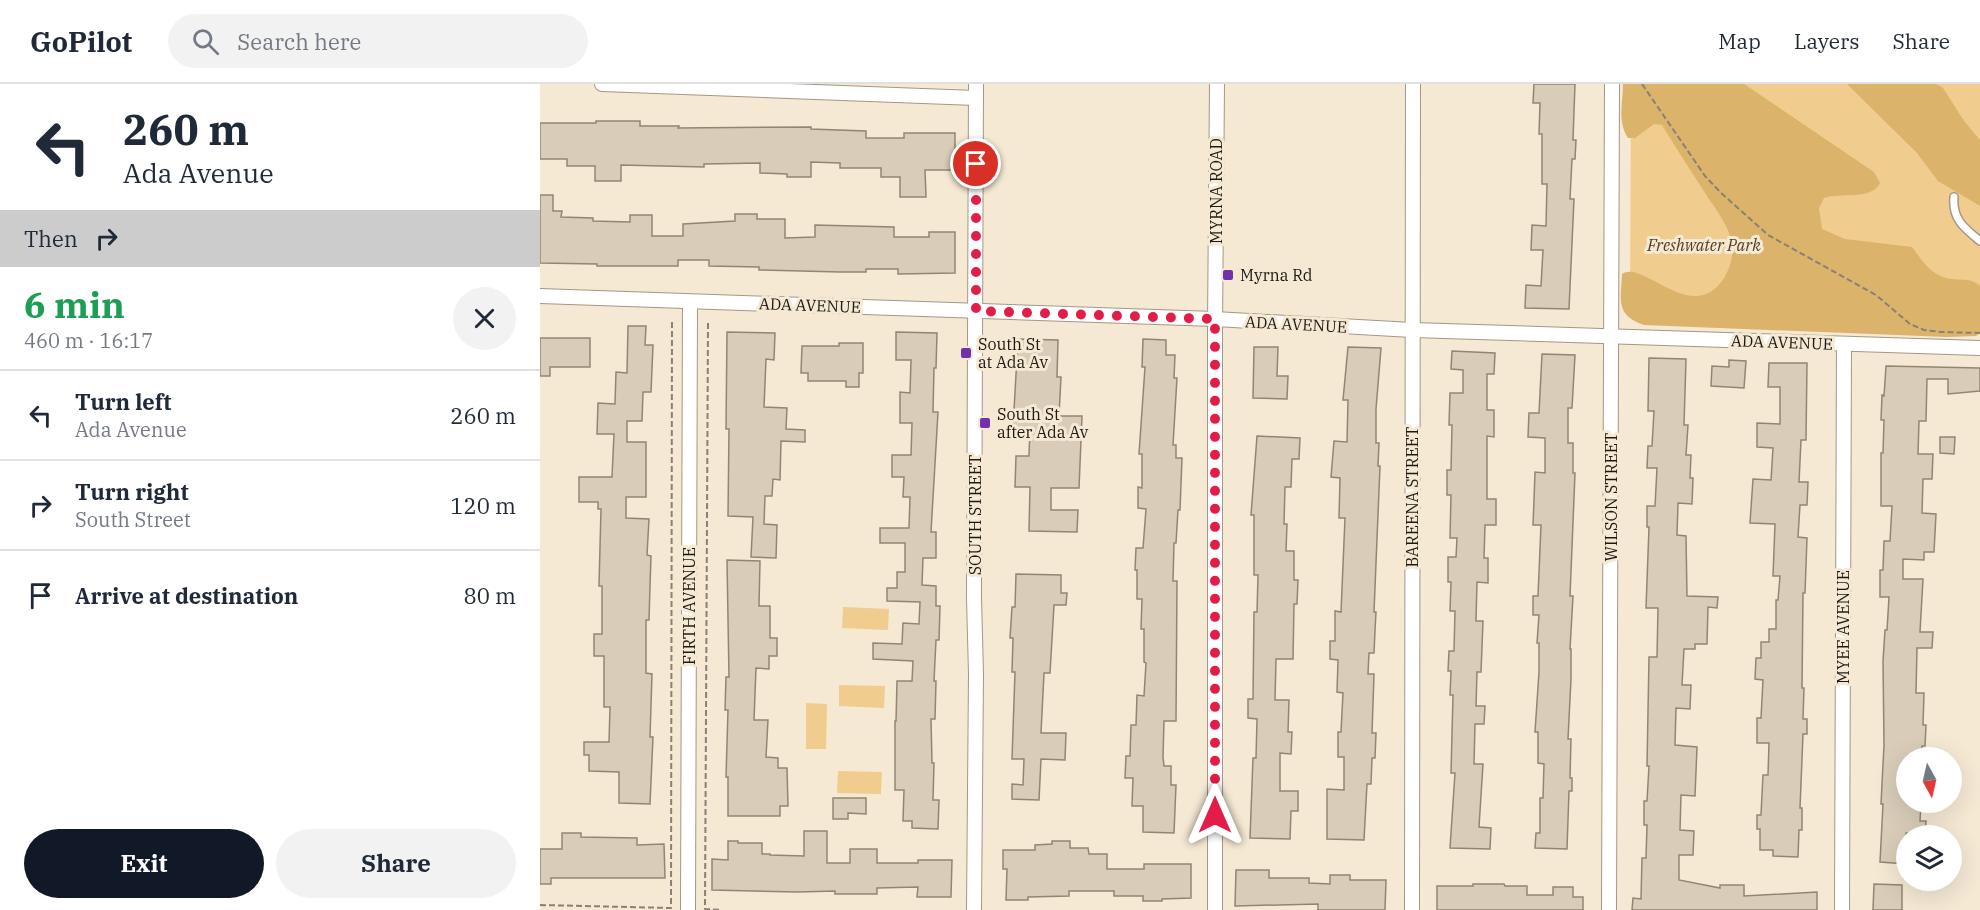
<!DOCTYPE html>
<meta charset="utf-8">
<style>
body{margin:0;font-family:"IBM Plex Serif",serif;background:#f2f2f3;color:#1f2937;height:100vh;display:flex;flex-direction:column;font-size:22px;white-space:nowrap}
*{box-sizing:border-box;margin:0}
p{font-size:20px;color:#747a83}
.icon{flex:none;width:33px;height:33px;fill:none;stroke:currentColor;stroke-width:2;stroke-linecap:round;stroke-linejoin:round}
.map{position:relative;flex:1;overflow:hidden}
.side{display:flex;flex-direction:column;background:#fff;width:540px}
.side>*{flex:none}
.guide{background:#fff;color:#1f2937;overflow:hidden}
.needle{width:39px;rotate:172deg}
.tools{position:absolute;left:1356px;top:663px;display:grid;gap:12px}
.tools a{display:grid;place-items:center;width:66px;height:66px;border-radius:50%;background:#fff;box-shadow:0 6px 24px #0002;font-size:30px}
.pin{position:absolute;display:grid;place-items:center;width:51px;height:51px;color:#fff;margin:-26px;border:3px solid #fff;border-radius:50%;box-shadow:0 2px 6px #0007}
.me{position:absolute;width:66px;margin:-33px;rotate:0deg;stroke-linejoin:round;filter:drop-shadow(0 0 4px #0008)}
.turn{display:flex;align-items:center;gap:21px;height:126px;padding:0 24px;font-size:27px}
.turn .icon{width:78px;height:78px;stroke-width:2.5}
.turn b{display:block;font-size:42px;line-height:51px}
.then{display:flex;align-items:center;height:57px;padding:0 24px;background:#0003;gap:12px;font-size:22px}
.round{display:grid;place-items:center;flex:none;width:63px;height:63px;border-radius:32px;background:#f2f2f3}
.overview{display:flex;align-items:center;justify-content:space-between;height:102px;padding:0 24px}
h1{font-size:36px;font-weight:800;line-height:45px;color:#1e9e55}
.button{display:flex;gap:12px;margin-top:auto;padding:12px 24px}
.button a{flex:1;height:69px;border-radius:36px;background:#111827;color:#fff;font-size:24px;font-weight:800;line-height:69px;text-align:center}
.button a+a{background:#f2f2f3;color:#1f2937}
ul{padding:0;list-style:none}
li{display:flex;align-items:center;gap:18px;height:90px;padding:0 24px;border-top:2px solid #e0e1e3}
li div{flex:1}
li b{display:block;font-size:22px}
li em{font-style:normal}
header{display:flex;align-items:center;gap:36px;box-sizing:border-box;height:84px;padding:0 30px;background:#fff;border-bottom:2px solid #e0e1e3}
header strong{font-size:28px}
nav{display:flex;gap:33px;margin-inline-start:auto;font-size:21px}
.search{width:420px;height:54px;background:#f2f2f3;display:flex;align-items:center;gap:15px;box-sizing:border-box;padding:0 21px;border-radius:33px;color:#747a83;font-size:22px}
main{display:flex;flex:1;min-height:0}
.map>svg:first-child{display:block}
.green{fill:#f0cc8e}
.forest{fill:#dbb36b}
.building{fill:#d9cdb9;stroke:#928673;stroke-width:1.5}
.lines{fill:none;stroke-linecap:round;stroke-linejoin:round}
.lane-casing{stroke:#a39884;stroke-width:10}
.street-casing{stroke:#a39884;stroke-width:16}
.path{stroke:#898173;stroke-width:2;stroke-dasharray:6 3;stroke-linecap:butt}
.lane{stroke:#fff;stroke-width:7}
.street{stroke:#fff;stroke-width:14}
.route{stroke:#e11d48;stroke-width:10;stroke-dasharray:0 18}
.poi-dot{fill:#7231a6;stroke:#f5e9d4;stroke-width:2}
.labels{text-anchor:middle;stroke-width:6;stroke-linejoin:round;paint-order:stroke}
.street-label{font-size:16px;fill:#1d1912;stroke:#f5e9d4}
.park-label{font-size:16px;font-style:italic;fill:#4f3d1e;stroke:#f5e9d4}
.poi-label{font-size:16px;fill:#1d1912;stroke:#f5e9d4;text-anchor:start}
</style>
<header>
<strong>GoPilot</strong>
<div class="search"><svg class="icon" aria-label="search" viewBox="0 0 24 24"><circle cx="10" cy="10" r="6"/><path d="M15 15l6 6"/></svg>Search here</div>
<nav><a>Map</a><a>Layers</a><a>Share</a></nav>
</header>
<main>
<section class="side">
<div class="guide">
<div class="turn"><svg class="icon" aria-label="left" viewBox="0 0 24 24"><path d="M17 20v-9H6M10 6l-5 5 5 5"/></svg><div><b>260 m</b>Ada Avenue</div></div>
<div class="then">Then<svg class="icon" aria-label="right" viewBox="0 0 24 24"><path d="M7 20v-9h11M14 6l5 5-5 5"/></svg></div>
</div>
<div class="overview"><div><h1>6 min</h1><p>460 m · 16:17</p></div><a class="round"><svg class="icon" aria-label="close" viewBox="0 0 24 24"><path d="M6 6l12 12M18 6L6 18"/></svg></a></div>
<ul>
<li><svg class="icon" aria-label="left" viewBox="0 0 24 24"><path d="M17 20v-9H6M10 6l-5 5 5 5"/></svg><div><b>Turn left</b><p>Ada Avenue</p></div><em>260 m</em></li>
<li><svg class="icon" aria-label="right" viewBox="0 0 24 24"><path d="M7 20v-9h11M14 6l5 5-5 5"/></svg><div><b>Turn right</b><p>South Street</p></div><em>120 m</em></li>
<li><svg class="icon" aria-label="arrive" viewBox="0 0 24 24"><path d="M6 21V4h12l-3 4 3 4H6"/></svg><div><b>Arrive at destination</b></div><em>80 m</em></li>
</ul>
<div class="button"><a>Exit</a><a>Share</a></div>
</section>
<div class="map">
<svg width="1440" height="826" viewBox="0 0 1440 826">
<rect width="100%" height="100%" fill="#f5e9d4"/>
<g class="green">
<path d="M1091,0H1440V244L1090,226Z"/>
<path d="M303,523L349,525L348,546L302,544Z"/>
<path d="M299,601L345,602L344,624L299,622Z"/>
<path d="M266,619L287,620L286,665H266Z"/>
<path d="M298,687L342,688L341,710L297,709Z"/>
</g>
<g class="forest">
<path d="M1083,0H1204L1334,88L1340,99C1331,117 1302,108 1284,114L1279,124L1282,145L1305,155L1372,163C1381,175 1389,188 1403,193C1415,198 1430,192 1440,202V249L1436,252L1407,253L1104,241C1075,231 1081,216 1082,190C1103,175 1153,243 1184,194C1190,184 1194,171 1192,159C1189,143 1178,128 1169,115C1153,90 1137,66 1122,41L1114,40L1095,54H1088C1077,37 1083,19 1083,0Z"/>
<path d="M1307,0H1396L1403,4L1424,37L1440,56V122L1398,97L1377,69Z"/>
</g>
<g class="building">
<path d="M994,0H1035L1033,56H1036L1035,75H1032L1030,115H1034L1029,225L985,224L986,201L1001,202L1003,166H991L992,141L1006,142L1007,100H1002V50H999L1000,19H993Z"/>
<path d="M56,37H100V42H139L138,44L271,43V45L326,47V54H364V49H415V86H385L386,113H360V93H341V84H300V79L271,78V93H247V90L220,89V79L164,80V83L81,81V97H55V82H27V75H0V39H56Z"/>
<path d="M0,111H13V127H22L21,133L53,134V137L90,138V131H112V152H143V140L195,137V130H217V135H245V154L275,153V141L354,143V153H389V148H415V189L358,190V185H326V188H300L219,186V183L169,182V176H138V182H57V180L0,179Z"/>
<path d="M88,242H106L105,261H113L111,308H103L102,337H87V358H106V413H86V434L109,435L107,471L111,472L110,502L109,536H106V589L112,590L110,653H113L110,720L79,719V688L49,687V671H44V658H69L70,623H64V572H54V550H62V502H59L61,425H58V418H39V393H72L74,350H57L58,319L75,320L76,288L87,289Z"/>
<path d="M187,248L235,249L234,276L226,275L224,323L247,324L246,345L265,346V358L241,357L240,396L233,395L232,412H225L224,440L237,441L236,474L211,473L213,433L188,432L189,345H186Z"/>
<path d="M356,248L397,249L396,284H394L393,328H398L391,448H396V474H383L382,501L396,502V522H400L399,556H396L394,597H396L395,635H391L392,679H394L393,716H399L398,745L372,744V737H363L364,706H355V637H356L357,597H372L373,577L333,575V559L362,560L363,539L379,540L380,518L347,517V504H357V488H365V459H340V444H369L370,413H363L364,393H352V371H371L372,339H360V308L370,309L371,276H356Z"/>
<path d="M0,254H50V283H10V292H0Z"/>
<path d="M478,255L518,256L517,293H521L519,332H542L539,404H511V426H538L537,448L489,447L490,403H475L476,372H489L490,344H473Z"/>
<path d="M603,255L626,256V271H635L634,294H637L633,361H636V374H642L640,426H638L636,459H634L633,497H637L636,637H624L623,673L624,682H631V701H636L634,749L603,748V722H592L593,694H585L586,672H590L591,641H596L597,611L604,612L606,579L604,578V545H601L602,515H597V486H595L596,464H603L606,425L598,424V403L602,404V370H599L605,283H602Z"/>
<path d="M299,259H323V289H319V303H306V297H268V289H261L262,262H299Z"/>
<path d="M714,263H738L737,292H748L747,315L713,314Z"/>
<path d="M808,263L841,264L836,325V359H839L838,382H840L834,528H836L835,547L834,569H829L828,590H834L832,649H836L835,674H832L831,700H827L824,756L787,755V705L804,706V673H798V648H801L803,609L797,608L798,576L790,575V557H795V527L801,528L805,434H799L800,394L791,393L794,357L807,358L808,316H803Z"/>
<path d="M912,267L955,269L954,290H947V326H954V353L947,352V415H956V441H945L944,474H948V499L937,498L936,537H943L941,588H937L936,622H945L944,640H935L934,680H943L939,743L951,744L950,765L910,764L915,689H911L913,611H910L911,587H908L909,567H914L915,527H910L911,498H908V473H916L917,454H910L911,411H907V386H911L912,341H909L910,309H923V286L911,285Z"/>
<path d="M1002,270L1035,271L1032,324H1028V359H1033V389H1035L1030,512H1033L1030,565H1031V595L1028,655H1031L1030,694H1032V707H1029L1027,765L995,764L996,749H1000V714H1003L1004,680L998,679V648H995L999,588V559H997L999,531H993V512H998L1001,441H993L994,416L995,388L1005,389V354L988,353L989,329H999Z"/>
<path d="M1109,274L1146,275L1144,341H1148L1146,371H1151L1150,394H1153L1152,420L1138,419L1137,451L1146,452L1147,512L1178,513L1177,524L1168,523L1167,560H1155V565H1144L1142,601H1151L1150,625L1136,624L1135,661L1157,663L1155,712L1141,711L1140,746L1154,747L1153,771H1139V796L1180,804V801H1204V812L1277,808V826H1092L1093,814L1101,815L1102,774H1106L1107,741H1104V717H1107L1109,682H1107L1109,573H1117L1118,524H1106L1109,443H1107V422H1115L1117,384H1107L1108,362H1112L1114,327H1108Z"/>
<path d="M1189,276L1206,277L1204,304L1171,302L1172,282L1189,283Z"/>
<path d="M1229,279H1267L1266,356H1261L1259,398H1268L1267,421H1260L1258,453L1267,454L1265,509H1263L1262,604H1264L1263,635H1267V650H1263L1260,724H1262V746H1259L1258,773L1233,772V766H1220V745H1217V731H1221L1223,691H1228L1229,659H1217V634H1221L1223,596L1215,595L1216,574H1221V558H1229V545H1236V516H1238L1240,492H1233L1235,440L1210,439L1213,395L1231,396L1233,364L1217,363V339L1240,340V303H1228Z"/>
<path d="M1346,282L1440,284V307L1408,310V295H1387L1386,337H1379L1378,370H1393L1392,395H1383L1382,429L1396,430L1394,468H1384V476L1363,475V495H1383L1380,548H1393L1392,564H1377L1376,609H1384L1383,641H1386L1385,662H1382V674H1366V718H1381L1380,737H1386L1385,750L1366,749V780L1340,778L1343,720H1341L1344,661L1343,577L1345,546H1347L1349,513H1340V486H1343L1344,457H1350L1352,422H1341V369H1343L1344,336H1341L1342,311L1344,312Z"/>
<path d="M717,352L760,354L759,375H752L751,403H745L744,440H747L746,467H754V496H758L757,520H754L753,575H736L735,616H749L748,648H752L751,670L740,669V707H758V727H751L750,755L710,754L713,674H716L717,635L708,634V615H713L714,528H717L718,491H714V431H711Z"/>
<path d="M1400,353H1415L1414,370L1400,369Z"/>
<path d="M187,476L220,477L219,522H230V554H237V572H229V585L216,584L214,636H228L226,673L238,674V684H247L248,722H240V732H188V693H186L188,626H185L186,593H189Z"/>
<path d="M476,490L521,491V509H527L526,521H514L510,589H504L501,649H526L525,676L501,675L499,716L472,715V700L483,701L484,675H472L475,588H472L473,554H470L472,523H475Z"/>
<path d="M293,714H326V730L308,729V735H293Z"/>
<path d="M264,747H287V779H310V765H337V779H378V776H412L411,813H377L378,803L337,804V810H295V807L258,808L172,806V775L188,776V757H198V759H222V770H230V771L264,772Z"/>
<path d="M22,749H41V753L97,754V761L124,760L125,794H11V800H0V765H22Z"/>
<path d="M512,757H530V764H548L549,770H567V785H604V780H651V814L622,815V817H603V812H574V807H529V812L488,813V816H466L467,785H463V766H495V761L512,760Z"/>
<path d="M696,786H729V794H769V799L790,800V791H810V796H846L845,826H778V820L695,822Z"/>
<path d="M933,800H964L965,802H987V811H1013V803H1033V813H1043V826H897V802H933Z"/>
<path d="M1334,800L1362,801V826H1333Z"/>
</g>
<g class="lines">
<defs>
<path id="lane" d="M1414,113C1412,135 1424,144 1440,157"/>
<g id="street">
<path d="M62,0L436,14"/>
<path d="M0,212L675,235L872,246L1440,264"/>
<path d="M148,826L150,218"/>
<path d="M434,826L436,590L434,514L436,0"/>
<path d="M675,826V242L677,0"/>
<path d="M872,826L873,0"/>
<path d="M1069,826L1072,0"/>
<path d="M1302,826L1304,261"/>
</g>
</defs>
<use href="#lane" class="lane-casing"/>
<use href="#street" class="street-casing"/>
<g class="path">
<path d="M1102,0L1165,92L1181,109L1228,151L1336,211L1370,240L1384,246L1401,248L1440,249"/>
<path d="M168,239L165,825L182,826"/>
<path d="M0,821L131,824L132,238"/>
</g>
<use href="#lane" class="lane"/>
<use href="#street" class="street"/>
</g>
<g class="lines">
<path class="route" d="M436,80V227L675,235V731"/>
</g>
<g class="poi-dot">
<rect x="682" y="185" width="12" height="12" rx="3"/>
<rect x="420" y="263" width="12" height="12" rx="3"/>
<rect x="439" y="333" width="12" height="12" rx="3"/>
</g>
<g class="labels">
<g class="street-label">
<text transform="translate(676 107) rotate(-90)" y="6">MYRNA ROAD</text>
<text transform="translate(270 221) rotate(2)" y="6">ADA AVENUE</text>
<text transform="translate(756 240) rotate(3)" y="6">ADA AVENUE</text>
<text transform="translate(1242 258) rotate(2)" y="6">ADA AVENUE</text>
<text transform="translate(872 413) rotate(-90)" y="6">BAREENA STREET</text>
<text transform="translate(1071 413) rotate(-90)" y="6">WILSON STREET</text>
<text transform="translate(435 431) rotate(-90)" y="6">SOUTH STREET</text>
<text transform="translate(149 522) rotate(-90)" y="6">FIRTH AVENUE</text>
<text transform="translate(1303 543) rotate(-90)" y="6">MYEE AVENUE</text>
</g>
<g class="park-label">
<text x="1164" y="167">Freshwater Park</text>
</g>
<g class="poi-label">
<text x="700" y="197">Myrna Rd</text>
<text x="438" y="266">South St<tspan x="438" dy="18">at Ada Av</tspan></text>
<text x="457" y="336">South St<tspan x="457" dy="18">after Ada Av</tspan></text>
</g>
</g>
</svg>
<div class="tools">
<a><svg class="needle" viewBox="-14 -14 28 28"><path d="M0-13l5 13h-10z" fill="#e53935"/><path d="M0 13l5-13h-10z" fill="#747a83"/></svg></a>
<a><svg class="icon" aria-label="layers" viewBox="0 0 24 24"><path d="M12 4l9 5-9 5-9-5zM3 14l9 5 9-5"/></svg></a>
</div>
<div class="pin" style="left:436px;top:80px;background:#d93025"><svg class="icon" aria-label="arrive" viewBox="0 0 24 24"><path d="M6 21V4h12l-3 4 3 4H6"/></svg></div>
<svg class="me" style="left:675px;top:731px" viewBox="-20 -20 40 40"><path d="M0-17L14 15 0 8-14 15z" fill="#e11d48" stroke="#fff" stroke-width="4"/></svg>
</div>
</main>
